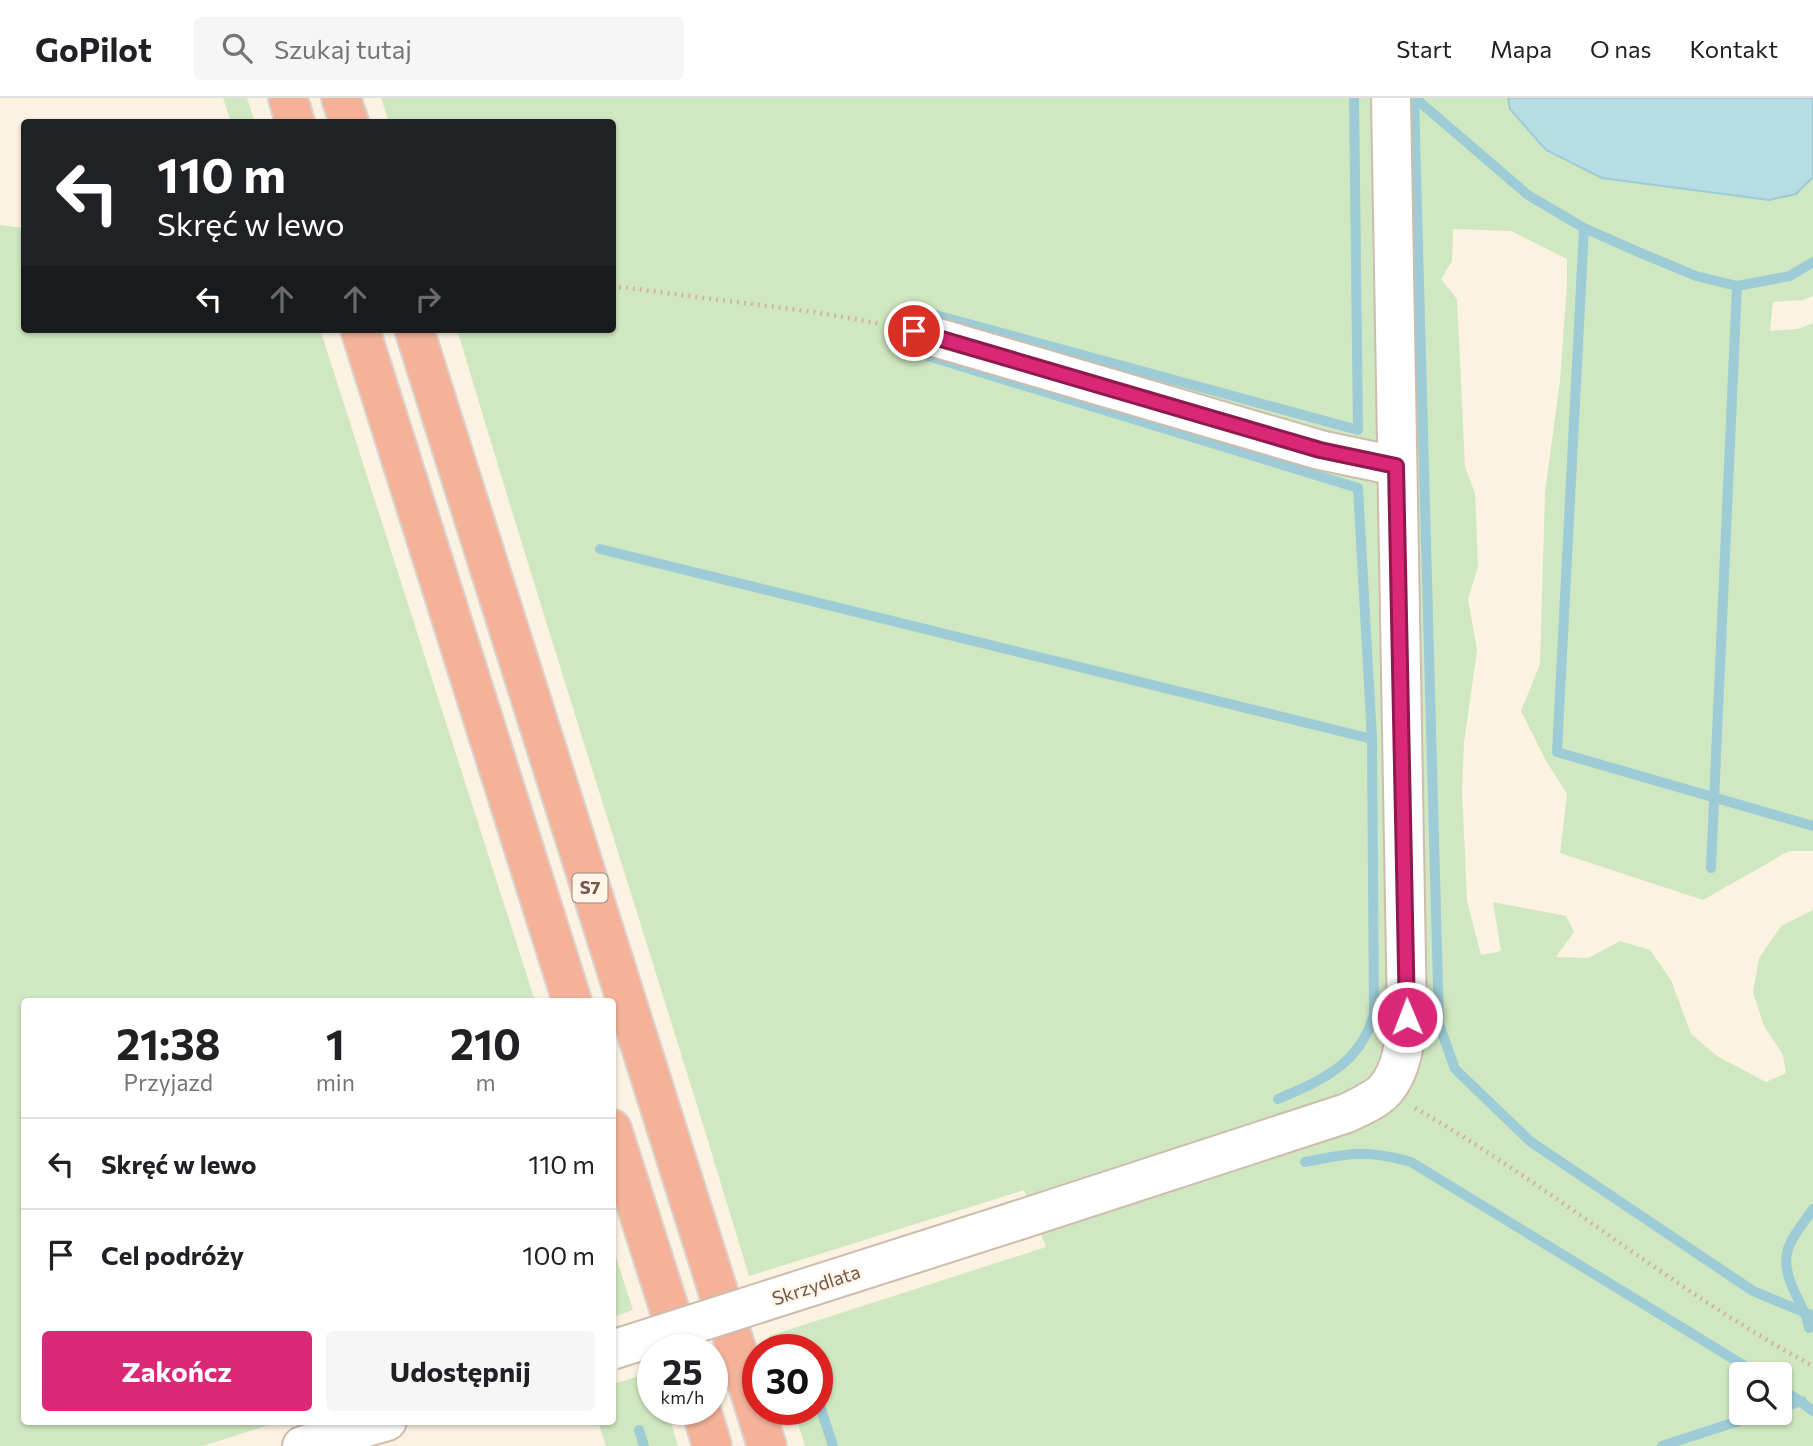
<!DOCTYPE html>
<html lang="pl">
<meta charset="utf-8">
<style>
body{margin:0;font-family:Commissioner,sans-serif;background:#f6f6f6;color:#202124;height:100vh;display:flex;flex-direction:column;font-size:26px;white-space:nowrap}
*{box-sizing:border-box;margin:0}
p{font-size:23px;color:#757577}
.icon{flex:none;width:38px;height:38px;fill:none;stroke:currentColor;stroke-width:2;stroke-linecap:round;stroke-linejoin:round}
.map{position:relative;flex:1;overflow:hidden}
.drawer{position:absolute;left:21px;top:900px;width:595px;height:427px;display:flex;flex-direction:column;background:#fff;border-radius:7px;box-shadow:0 2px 5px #0004}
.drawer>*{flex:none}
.banner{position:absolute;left:21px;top:21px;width:595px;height:214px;border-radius:7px;box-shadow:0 2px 5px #0004;background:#202124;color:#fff;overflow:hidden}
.controls{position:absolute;left:1729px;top:1264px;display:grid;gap:14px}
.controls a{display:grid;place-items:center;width:63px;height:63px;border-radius:7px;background:#fff;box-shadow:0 2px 5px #0004;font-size:35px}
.speed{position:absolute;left:637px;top:1236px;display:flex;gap:14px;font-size:35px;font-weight:700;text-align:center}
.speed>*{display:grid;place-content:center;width:91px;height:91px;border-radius:50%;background:#fff;box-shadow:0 2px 5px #0004;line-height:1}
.speed small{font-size:18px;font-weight:400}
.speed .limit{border:10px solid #d22;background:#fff;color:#111}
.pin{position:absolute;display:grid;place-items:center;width:60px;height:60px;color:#fff;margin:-30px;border:4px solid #fff;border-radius:50%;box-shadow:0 2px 7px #0007}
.me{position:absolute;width:77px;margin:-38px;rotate:359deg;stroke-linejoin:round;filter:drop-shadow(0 0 5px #0008)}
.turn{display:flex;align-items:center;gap:24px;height:147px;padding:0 21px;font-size:32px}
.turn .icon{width:91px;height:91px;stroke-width:2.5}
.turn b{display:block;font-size:49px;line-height:60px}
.lanes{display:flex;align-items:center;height:66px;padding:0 21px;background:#0003;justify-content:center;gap:35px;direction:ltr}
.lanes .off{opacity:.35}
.eta{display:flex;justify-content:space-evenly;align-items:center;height:119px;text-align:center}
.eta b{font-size:42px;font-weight:700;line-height:49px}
.button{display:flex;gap:14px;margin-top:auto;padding:14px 21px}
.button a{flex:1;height:80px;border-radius:7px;background:#db2777;color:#fff;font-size:28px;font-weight:700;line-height:80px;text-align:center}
.button a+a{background:#f6f6f6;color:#202124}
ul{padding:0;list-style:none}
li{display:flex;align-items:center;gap:21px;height:91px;padding:0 21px;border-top:2px solid #e0e0e0}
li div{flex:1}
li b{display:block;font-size:26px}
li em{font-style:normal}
header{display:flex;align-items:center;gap:42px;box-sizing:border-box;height:98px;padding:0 35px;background:#fff;border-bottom:2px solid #e0e0e0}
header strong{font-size:33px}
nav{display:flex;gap:38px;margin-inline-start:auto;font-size:24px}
.search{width:490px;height:63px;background:#f6f6f6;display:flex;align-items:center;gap:18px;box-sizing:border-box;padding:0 24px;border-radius:7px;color:#757577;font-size:26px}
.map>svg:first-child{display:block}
.green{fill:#d0e8c1;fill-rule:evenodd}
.water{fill:#b7dde4;stroke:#9dccd6;stroke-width:2}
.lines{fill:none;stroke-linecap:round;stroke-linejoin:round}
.stream{stroke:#9dccd6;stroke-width:10}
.minor-casing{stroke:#cebcac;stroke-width:42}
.highway-casing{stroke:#dad4d0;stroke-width:42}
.path{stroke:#d4b49d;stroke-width:4.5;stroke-dasharray:2 5;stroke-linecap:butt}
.minor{stroke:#fff;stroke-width:38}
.highway{stroke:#f4b299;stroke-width:38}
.minor-bridge-casing{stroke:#cebcac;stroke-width:42;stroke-linecap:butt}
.minor-bridge{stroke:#fff;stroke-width:38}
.route-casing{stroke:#8e194d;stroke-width:18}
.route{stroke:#db2777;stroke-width:12}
.labels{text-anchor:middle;stroke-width:5;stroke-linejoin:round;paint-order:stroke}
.shield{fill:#fff6e7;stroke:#9c8778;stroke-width:2}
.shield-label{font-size:18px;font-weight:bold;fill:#725849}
.street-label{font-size:19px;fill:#725849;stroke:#fff6e7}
</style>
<header>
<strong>GoPilot</strong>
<div class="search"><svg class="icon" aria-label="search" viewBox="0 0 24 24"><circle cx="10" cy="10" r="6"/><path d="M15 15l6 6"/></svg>Szukaj tutaj</div>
<nav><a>Start</a><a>Mapa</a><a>O nas</a><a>Kontakt</a></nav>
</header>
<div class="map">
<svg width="1813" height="1348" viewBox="0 0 1813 1348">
<rect width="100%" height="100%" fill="#fbf2e2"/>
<g class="green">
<path d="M223,0H247L255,24H231Z"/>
<path d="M381,0H1508L1510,11L1602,80L1769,102L1796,96L1813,79V198L1803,202L1773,204L1770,233L1798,231L1813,225V753H1789L1703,802L1560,755L1567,696L1546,663L1521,613L1540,566L1545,394L1560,283L1567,186V161L1511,133L1453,131L1452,163L1441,181L1457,201L1465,369L1475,395L1478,469L1468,501L1477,552L1464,645L1462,691L1467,803L1481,857L1501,853L1493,804L1566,818L1574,834L1556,859L1588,860L1620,843L1650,852L1671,882L1691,936L1717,958L1766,984L1786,975L1783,957L1764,928L1753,894L1759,860L1781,828L1813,812V1348H805L793,1311H817V1251H774L769,1238L1046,1149L1024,1092L749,1178C654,862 551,548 457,231H612V24H389ZM1741,1276H1780V1314H1741Z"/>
<path d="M0,127L24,130V231H320L535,903H24V1323H281L203,1348H0Z"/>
<path d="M612,1147L633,1212L613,1219H612Z"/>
<path d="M653,1274V1311H667L678,1348H606L598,1323H612L613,1286Z"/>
</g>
<path class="water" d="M1508,0H1813V79L1796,96L1769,102L1602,80L1546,52L1510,11Z"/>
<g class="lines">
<g class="stream">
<path d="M1414,0L1439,926L1455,971L1531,1044L1753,1193L1813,1218"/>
<path d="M1415,0L1528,97L1584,130L1643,156L1696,178L1737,188L1790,178L1813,164"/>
<path d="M1584,130L1557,654L1813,728"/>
<path d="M906,209L1358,332L1354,0"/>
<path d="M905,251L1358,390L1372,641L1374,917C1359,967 1322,982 1278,1001"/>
<path d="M600,451L1372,641"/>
<path d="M1711,770L1737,188"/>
<path d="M1305,1064C1349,1055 1366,1051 1411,1064L1758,1276"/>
<path d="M1809,1230C1807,1216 1801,1208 1795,1195C1776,1155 1790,1144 1813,1111"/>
<path d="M1780,1289L1813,1313"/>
<path d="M817,1299L833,1348"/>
<path d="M1780,1310L1802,1303"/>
<path d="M639,1332L644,1348"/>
<path d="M1662,1348L1766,1314"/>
</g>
<defs>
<g id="minor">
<path d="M914,233L1320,352L1396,368"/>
<path d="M1019,1122L1347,1015C1359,1009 1376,1002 1385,992C1402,973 1405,943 1407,919L1391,0"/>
<path d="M302,1348L387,1323"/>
</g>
<g id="highway">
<path d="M288,0L295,24"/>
<path d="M341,0L349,24"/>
<path d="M360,231L572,903"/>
<path d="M414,231L767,1348"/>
<path d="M612,1031L682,1251"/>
<path d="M701,1311L712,1348"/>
</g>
</defs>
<use href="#minor" class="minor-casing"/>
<use href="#highway" class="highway-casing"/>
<g class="path">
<path d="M612,188L814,214L882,226"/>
<path d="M1415,1010C1552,1088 1673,1193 1813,1268"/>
</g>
<use href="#minor" class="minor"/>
<use href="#highway" class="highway"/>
<defs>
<path id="minor-bridge" d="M612,1252L1019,1122"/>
</defs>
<use href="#minor-bridge" class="minor-bridge-casing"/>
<use href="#minor-bridge" class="minor-bridge"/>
</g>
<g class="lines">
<defs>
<path id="route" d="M914,233L1320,352L1396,368L1407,919"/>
</defs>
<use href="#route" class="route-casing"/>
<use href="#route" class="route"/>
</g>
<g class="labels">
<rect class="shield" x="572.5" y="775.5" width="35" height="29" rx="5"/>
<g class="shield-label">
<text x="590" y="796">S7</text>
</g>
<g class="street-label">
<text transform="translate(816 1187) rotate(-18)" y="7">Skrzydlata</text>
</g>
</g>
</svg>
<div class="controls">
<a><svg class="icon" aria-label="search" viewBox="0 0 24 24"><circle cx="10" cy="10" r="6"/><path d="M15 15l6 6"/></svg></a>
</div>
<div class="speed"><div>25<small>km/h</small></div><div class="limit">30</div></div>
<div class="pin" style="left:914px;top:233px;background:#d93025"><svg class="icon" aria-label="arrive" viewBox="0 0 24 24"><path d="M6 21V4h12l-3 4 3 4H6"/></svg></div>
<svg class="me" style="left:1407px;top:919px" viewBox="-20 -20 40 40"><circle r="17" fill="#db2777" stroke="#fff" stroke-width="3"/><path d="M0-11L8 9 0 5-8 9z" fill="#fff"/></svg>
<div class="banner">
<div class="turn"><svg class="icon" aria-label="left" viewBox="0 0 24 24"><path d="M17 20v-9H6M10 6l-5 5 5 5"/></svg><div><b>110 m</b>Skręć w lewo</div></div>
<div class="lanes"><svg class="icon" aria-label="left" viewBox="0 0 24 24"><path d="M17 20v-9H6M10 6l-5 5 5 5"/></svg><svg class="icon off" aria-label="ahead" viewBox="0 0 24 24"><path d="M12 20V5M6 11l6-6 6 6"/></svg><svg class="icon off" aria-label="ahead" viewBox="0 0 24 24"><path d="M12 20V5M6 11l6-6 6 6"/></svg><svg class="icon off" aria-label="right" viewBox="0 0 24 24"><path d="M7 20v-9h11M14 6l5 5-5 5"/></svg></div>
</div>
<section class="drawer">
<div class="eta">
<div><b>21:38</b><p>Przyjazd</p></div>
<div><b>1</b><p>min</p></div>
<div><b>210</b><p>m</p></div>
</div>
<ul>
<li><svg class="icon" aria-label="left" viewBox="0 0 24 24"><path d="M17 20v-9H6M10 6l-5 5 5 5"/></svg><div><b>Skręć w lewo</b></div><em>110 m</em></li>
<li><svg class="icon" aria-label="arrive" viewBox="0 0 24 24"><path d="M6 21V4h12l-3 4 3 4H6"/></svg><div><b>Cel podróży</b></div><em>100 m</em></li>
</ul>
<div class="button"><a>Zakończ</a><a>Udostępnij</a></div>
</section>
</div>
